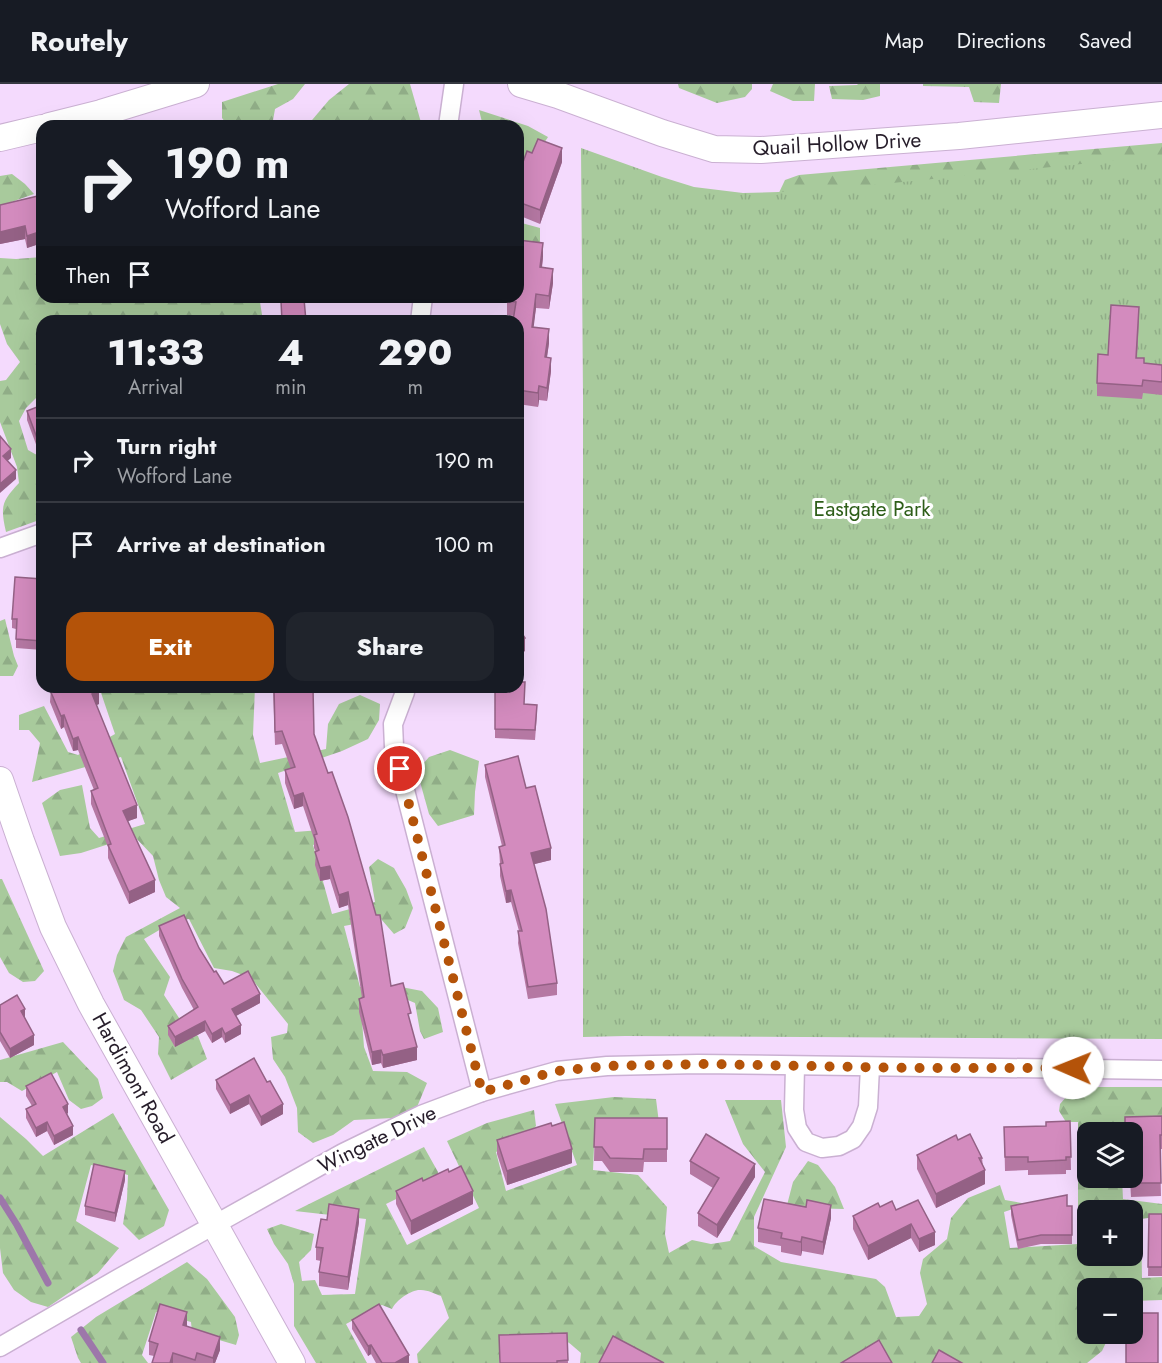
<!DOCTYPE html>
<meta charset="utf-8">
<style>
body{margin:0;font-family:Jost,sans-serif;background:#20242c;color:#f1f3f6;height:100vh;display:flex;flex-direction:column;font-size:22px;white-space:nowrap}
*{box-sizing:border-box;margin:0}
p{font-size:20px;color:#9ea1a6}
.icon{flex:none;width:33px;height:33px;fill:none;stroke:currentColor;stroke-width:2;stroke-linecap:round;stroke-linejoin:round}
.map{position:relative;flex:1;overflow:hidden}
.sheet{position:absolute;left:36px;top:231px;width:488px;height:378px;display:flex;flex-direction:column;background:#171b24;border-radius:18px;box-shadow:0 6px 24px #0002}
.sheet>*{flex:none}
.top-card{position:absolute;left:36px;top:36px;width:488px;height:183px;border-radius:18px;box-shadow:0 6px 24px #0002;background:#171b24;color:#f1f3f6;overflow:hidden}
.fabs{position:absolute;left:1077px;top:1038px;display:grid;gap:12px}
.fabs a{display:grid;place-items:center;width:66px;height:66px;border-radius:12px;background:#171b24;box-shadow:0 6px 24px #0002;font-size:30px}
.pin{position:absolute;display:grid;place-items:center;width:51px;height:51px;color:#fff;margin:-26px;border:3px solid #fff;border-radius:50%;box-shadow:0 2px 6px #0007}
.me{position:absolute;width:66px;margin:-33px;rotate:271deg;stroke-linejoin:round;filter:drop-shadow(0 0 4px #0008)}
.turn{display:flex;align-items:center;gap:21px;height:126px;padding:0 30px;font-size:27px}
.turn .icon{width:78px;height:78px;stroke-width:2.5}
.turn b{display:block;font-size:42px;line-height:51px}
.then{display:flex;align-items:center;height:57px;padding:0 30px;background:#0003;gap:12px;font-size:22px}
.eta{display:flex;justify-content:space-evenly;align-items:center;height:102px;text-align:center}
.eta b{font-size:36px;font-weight:800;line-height:42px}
.cta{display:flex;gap:12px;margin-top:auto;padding:12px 30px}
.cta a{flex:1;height:69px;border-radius:18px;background:#b45309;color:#fff;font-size:24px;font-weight:800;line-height:69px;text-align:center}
.cta a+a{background:#20242c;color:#f1f3f6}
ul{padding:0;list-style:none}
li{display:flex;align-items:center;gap:18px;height:84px;padding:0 30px;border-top:2px solid #363941}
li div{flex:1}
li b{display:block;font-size:22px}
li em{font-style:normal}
header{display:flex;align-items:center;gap:36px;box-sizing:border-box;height:84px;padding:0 30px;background:#171b24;border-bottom:2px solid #363941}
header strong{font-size:28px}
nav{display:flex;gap:33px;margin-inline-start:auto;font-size:21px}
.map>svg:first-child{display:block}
.forest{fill:url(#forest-firs);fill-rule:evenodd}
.park{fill:url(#park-tufts)}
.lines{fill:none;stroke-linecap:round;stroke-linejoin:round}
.stream{stroke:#9d77aa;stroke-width:7}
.street-casing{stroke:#cab0d2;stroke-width:21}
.secondary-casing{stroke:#cab0d2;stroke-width:28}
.street{stroke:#fff;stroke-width:18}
.secondary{stroke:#fff;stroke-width:26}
.wall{fill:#b578a3}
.shaded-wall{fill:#946185}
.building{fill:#d38bbe;stroke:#946185;stroke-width:1.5}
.route{stroke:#b45309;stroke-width:10;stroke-dasharray:0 18}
.labels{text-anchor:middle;stroke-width:6;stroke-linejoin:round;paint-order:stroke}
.street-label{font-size:21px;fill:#261d2a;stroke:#fff}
.park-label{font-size:21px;fill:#2e5e19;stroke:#fff}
</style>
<header>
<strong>Routely</strong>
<nav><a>Map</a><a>Directions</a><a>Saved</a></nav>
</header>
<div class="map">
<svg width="1162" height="1279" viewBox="0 0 1162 1279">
<defs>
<pattern id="forest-firs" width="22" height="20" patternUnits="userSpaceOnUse" patternTransform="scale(1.5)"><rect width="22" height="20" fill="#a8ca9c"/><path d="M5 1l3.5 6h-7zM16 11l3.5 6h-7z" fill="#90ad87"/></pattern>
<pattern id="park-tufts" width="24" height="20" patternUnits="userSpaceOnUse" patternTransform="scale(1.5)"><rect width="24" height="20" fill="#a8ca9c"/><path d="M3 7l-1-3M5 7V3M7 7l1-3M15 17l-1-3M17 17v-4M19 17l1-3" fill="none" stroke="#90ad87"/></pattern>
</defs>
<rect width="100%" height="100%" fill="#f4dafd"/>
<g class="forest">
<path d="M278,0H305L293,15L275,25L272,42H228L222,34V18Z"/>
<path d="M349,0H410L422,42H307L329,16Z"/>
<path d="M678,0H752V5L745,13L717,19L679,4Z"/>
<path d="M773,0H815L814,17H793L770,7Z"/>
<path d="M858,0H880V12L863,16L832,15L829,2L857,1Z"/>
<path d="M923,0H1001L999,19L974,18L969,3L923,2Z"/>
<path d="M479,26L528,42L548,53L535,73L518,78V42H483Z"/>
<path d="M1162,59V266L776,115L785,96L799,91Z"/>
<path d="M12,90L25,100L34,110L0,122V92Z"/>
<path d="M518,138L540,144V159L518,163Z"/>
<path d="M42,173V213H279L260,218L263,237H42V283L40,285L37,313L26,324L19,337L28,366L42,374V435L6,448C0,422 2,417 19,399L17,383L0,338V297L6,296L20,278L7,260L0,240V174L16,175Z"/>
<path d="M5,535L14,572L18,582L13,592H0V537Z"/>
<path d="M99,603H255L253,651L260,679L326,665L328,640L339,620L360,611L380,620L379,636L368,655L342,667L278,689L295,748L346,744L345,750L313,761L332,830L375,818L369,783L378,775L394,784L406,805L413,824L405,844L394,850L381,835L344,842L360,903L391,901L422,907L438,924L443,948L424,955L420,947L415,919L396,911L362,937L364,963L373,987L407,988L427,999L417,1023L393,1034L354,1036L333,1051L313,1059L298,1048L297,1024L285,993L273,975L271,953L287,949L288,940L251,894L232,887L214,884L189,835L173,838L144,855L170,893L164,911L183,940L198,952L207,975L171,996L158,970L159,953L141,926L124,916L113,887L117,871L126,853L180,824L166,813L159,796L153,772L134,752L81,769L60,772L42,719L60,706L82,701L90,744L99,754L145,740L121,673L32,698L40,659L29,646H19V631L44,622L68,668L78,671L115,650Z"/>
<path d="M450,666L479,677L475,708L474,731L438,742L429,730L417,687L429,673Z"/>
<path d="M0,795H2L44,887L35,897L23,898L9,889L0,873Z"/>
<path d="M63,958L98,995L103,1014L92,1022L81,1025L69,1016L57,988L22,1007L7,998H0V976Z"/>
<path d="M1075,1003H1162V1041L1121,1038V1048H1088V1094H1122L1123,1115L1162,1120V1132L1141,1135L1142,1194L1162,1193V1216L1133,1217L1132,1204H1088V1250H1110L1102,1267L1087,1279H580L581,1269C573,1262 561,1251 550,1249C540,1247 509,1255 499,1259V1279H418L417,1270L449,1234L441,1212C435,1210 428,1206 421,1206C412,1205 396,1216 392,1225L382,1221L346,1240L367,1279H316L294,1242V1200L288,1180L274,1160L267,1145L281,1140L314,1150L311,1166L299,1178L302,1197L315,1196L322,1211L355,1210L366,1135L295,1127L424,1063L438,1088L437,1095L386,1120L407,1161L479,1124L447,1057L487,1039L534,1026L536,1042C525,1055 511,1061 496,1068L506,1107L577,1081L555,1020L614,1013L656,1015L659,1039L595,1040L593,1086L638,1091L667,1123L665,1150L669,1169L692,1156L711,1160L730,1157L765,1088L743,1060L725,1016H781L786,1063L754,1133V1162L781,1178L876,1195L885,1203L896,1233L919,1232L927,1220L920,1189L923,1175L947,1155L951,1134L968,1114L1000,1101L1005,1116L1027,1120L1004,1128L1010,1164L1078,1160V1038H1066L1059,1027L1060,1020ZM1088,1126H1132V1172H1088Z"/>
<path d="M113,1029L169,1126L164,1142L139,1156L123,1140L127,1115L128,1091L91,1081L76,1137L119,1164L98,1189L48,1223L31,1218L14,1206L3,1189L0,1164V1033L26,1055L43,1072Z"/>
<path d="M808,1077L818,1081L835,1103L844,1125L804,1124L787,1121L793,1098Z"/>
<path d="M187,1178L207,1195L235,1233L239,1251L236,1261L192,1248L191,1238L156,1228L142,1271L148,1279H81L78,1274L71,1253L96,1233Z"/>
</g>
<path class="park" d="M581,64L662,93L694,103L743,109L812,107L1162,72V955L625,952L583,953V312Z"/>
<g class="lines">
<g class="stream">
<path d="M0,1114L17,1141L48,1199"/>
<path d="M81,1246L103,1279"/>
</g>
<defs>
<g id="street">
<path d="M448,42L454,0"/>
<path d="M420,237L423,213"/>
<path d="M0,464L42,449"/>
<path d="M405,608L393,640L394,663L482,1008"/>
<path d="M795,982L794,1026L797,1044L806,1058L822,1064L839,1062L853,1055L862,1042L868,1023L870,983"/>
<path d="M0,1263L121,1193L343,1069L421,1031L482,1008L557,987L607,982L698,980L1162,986"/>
</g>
<g id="secondary">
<path d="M521,0L558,11L662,49L714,65L761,66L959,52L1162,31"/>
<path d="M49,42L101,29L196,0"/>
<path d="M0,54L42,44"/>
<path d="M0,696L21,757L53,843L91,920L292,1279"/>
</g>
</defs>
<use href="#street" class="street-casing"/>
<use href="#secondary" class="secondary-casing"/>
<use href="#street" class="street"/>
<use href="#secondary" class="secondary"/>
</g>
<g class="wall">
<path d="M532,69L562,78L540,140L518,131V92Z"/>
<path d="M42,111V159L27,164L25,155L0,160V121Z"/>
<path d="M543,173L542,184L553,199L549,225L536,224L533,243L549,259L547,273L551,287L547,317L539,316L538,323L518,320V237L514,232L507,231V217Z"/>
<path d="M1139,236L1137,274L1144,279L1162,281V311L1143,309L1142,315L1097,312V299L1108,271Z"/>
<path d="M42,321L37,363L27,336V327Z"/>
<path d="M42,495V566L16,564V545L12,544V535Z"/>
<path d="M51,603H97L99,620L96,621L137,734L128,737L155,808L129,820L108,774V763L91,720V707L94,706L78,666L73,667L64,643L61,645L50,618Z"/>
<path d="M273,603L314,650L391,902L411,940L417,976L383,984L381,979L372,981L359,928V915L362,914L348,821L339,824L330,795L320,797L315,781L316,768L314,764V755L303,722L294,725L285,699V686L291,685L282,660L275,661Z"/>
<path d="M495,603L525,620L537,630L535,656L495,654Z"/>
<path d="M485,681L526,704L551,776L534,780L557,899V911L528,915L518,859L519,847L511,818L506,819L500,792V780L499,763L502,762L485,693Z"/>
<path d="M159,842L199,864L214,888L224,900L260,919L236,932L241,950L225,959L222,953L212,959L205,947L175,963L168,951V942L194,926L182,904L159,852Z"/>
<path d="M0,921L25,934H24L34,961L10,974L0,957Z"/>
<path d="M254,974L283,1030L261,1042L249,1020L230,1030L216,1005V996Z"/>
<path d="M26,1002L68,1029L67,1030L73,1051L54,1061L47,1047L36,1053L26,1034V1025L32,1022L26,1012Z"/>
<path d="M1162,1032V1065H1160L1161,1112L1131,1113L1130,1094Z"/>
<path d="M595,1034H667V1078H644L643,1088H610L602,1077H594Z"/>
<path d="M1070,1037L1071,1086H1066V1090L1028,1091V1086L1005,1087L1004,1043L1046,1042Z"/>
<path d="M497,1056L572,1079L507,1101L497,1070Z"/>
<path d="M958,1056L982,1074L985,1100L936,1124L917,1085V1071Z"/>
<path d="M690,1077L755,1093L717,1154L698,1142V1129L713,1104L690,1090Z"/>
<path d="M125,1096L115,1138L85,1131V1122Z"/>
<path d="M423,1097L473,1120L411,1151L396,1120V1107Z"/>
<path d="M1011,1122H1072V1160H1041L1018,1165L1011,1131Z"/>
<path d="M880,1123L896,1126L935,1161L919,1168L911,1154L868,1176L853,1145V1132Z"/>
<path d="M1149,1130H1162V1192H1148Z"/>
<path d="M831,1134L823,1171L802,1167L801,1172L781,1168V1162L758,1158V1144Z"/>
<path d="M327,1136L359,1138L348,1206L319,1202V1188L321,1177L316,1176V1163Z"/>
<path d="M352,1236L409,1279H376L371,1270L368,1272L352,1245Z"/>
<path d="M187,1242L220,1266L215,1279H152L154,1272L149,1271V1257Z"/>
<path d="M567,1249L568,1279H500L499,1251Z"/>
</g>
<g class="shaded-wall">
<path d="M562,64V78L540,140V126Z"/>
<path d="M25,142V155L0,160V148Z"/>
<path d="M42,147V159L27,164V152Z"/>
<path d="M543,159V173L540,197V183Z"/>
<path d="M553,185V199L549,225V212Z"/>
<path d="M536,210V224L532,257V243Z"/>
<path d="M549,245V259L545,286V273Z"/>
<path d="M551,274V287L547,317V304Z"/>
<path d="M539,302V316L538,323V309Z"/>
<path d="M42,352V361L37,363V354Z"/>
<path d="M11,365V374L3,381V372Z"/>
<path d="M16,386V395L0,409V400Z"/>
<path d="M525,554V567L518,573V559Z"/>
<path d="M99,607V620L92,623V610Z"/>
<path d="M64,631V643L61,645V632Z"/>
<path d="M78,653V666L73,667V655Z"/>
<path d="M303,709V722L294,725V712Z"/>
<path d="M137,721V734L123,739V727Z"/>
<path d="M551,764V776L531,781V769Z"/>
<path d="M330,782V795L320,797V784Z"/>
<path d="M155,796V808L129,820V808Z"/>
<path d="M511,806V818L506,819V807Z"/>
<path d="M348,808V821L339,824V811Z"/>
<path d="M260,910V919L232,934V925Z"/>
<path d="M25,925V934L21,937V927Z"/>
<path d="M205,937V947L175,963V953Z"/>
<path d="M241,941V950L225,959V950Z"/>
<path d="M222,944V953L212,959V950Z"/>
<path d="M34,951V961L10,974V965Z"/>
<path d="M417,963V976L383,984V971Z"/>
<path d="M381,966V979L372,981V968Z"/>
<path d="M249,1011V1020L230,1030V1021Z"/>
<path d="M68,1020V1029L63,1032V1023Z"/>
<path d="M283,1020V1030L261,1042V1033Z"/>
<path d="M47,1038V1047L36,1053V1044Z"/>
<path d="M73,1042V1051L54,1061V1052Z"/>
<path d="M572,1065V1079L507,1101V1087Z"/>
<path d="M755,1080V1093L717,1154V1141Z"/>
<path d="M985,1086V1100L936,1124V1110Z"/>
<path d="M125,1087V1096L115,1138V1129Z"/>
<path d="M473,1107V1120L411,1151V1137Z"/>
<path d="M831,1121V1134L823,1171V1158Z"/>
<path d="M359,1125V1138L348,1206V1193Z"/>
<path d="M911,1140V1154L868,1176V1162Z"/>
<path d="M935,1148V1161L919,1168V1155Z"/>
<path d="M802,1153V1167L801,1172V1158Z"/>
<path d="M187,1228V1242L183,1255V1241Z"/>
<path d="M220,1253V1266L215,1279H213V1274Z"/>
<path d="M371,1261V1270L368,1272V1262Z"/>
<path d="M173,1269V1279H170Z"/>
<path d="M409,1271V1279H395Z"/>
</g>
<g class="building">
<path d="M538,55L562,64L540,126L518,118V92L527,67L532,69Z"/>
<path d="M42,111V147L27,152L25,142L0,148V121Z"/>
<path d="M518,156L543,159L540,183L553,185L549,212L536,210L532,243L549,245L545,273L551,274L547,304L539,302L538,309L518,306V237H513L516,218L507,217V213H518Z"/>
<path d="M304,215L306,237H282L281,217Z"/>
<path d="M1111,221L1139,223L1136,274H1144V279L1162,281V298L1143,296L1142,302L1097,299L1098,270L1108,271Z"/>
<path d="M42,321V352L37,354L27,327Z"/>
<path d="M0,352L11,365L3,372L16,386L0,400Z"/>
<path d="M15,493L42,495V557L16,555L17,535H12Z"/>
<path d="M518,543L525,554L518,559Z"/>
<path d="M518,598H525L524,620L537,621L535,646L495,645V603H518Z"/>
<path d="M55,603H97L99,607L92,610L137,721L123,727L155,796L129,808L108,761L111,760L91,707L98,704L78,653L73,655L64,631L61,632L50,606L55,604Z"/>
<path d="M274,603L313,604L314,650L328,689L332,688L348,733L376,831H380L391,902L403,899L411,929L408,930L417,963L383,971L381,966L372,968L359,915L364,913L348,808L339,811L330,782L320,784L315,768L319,766L314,751L317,750L303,709L294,712L285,686L295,683L282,647L275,648Z"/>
<path d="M518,672L526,704L535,702L551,764L531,769L546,825L557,899L528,903L518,847H522L511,806L506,807L500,780L503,779L499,763L505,761L485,681Z"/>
<path d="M184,831L199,864L214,888L216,887L224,900L248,887L260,910L232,925L241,941L225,950L222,944L212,950L205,937L175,953L168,942L198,923L182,895L159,842Z"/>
<path d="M17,911L25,925L21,927L34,951L10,965L0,948V921Z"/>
<path d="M254,974L267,998L270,997L283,1020L261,1033L249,1011L230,1021L216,996Z"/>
<path d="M51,989L68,1020L63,1023L73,1042L54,1052L47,1038L36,1044L26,1025L36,1020L26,1002Z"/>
<path d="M1162,1032V1051H1160L1161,1099H1131L1130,1094H1132V1048H1125V1033Z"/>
<path d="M595,1034H667V1065H644L643,1075L610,1074L602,1063H594Z"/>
<path d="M1070,1037L1071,1073H1066V1076L1028,1078V1073H1005L1004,1043L1046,1042V1038Z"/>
<path d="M564,1038L572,1065L507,1087L497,1056L551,1039L552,1042Z"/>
<path d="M706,1050L755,1080L717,1141L698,1129L719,1094L690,1077Z"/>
<path d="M970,1050L982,1074H979L985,1086L936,1110L917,1071L956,1051L958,1056Z"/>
<path d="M94,1080L125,1087L115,1129L85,1122Z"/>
<path d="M461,1082L473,1107L411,1137L396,1107L422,1094L423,1097L448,1085L449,1088Z"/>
<path d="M1067,1111V1122H1072V1151H1041L1018,1156L1011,1122Z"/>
<path d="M764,1115L806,1123L807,1116L831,1121L823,1158L802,1153L801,1158L781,1154L782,1149L758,1144Z"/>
<path d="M918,1116L935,1148L919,1155L911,1140L868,1162L853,1132L878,1119L880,1123L892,1117L896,1126Z"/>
<path d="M329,1120L359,1125L348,1193L319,1188L323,1164L316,1163L321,1135L327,1136Z"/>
<path d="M1149,1130H1162V1183H1148Z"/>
<path d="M160,1220L187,1228L183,1241L220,1253L213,1274L197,1269L195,1276L173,1269L170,1279H152L158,1260L149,1257Z"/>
<path d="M379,1220L409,1271L395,1279H382L371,1261L368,1262L352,1236Z"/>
<path d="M1132,1229H1158V1279H1126V1250H1132Z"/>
<path d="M567,1249L568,1276L557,1277V1279H500L499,1251Z"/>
<path d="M613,1252L664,1279H599Z"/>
<path d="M879,1256L892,1279H841Z"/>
<path d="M939,1266L962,1279H932Z"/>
</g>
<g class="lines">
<path class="route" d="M400,685L482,1008L557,987L607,982L705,980L910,984H1073"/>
</g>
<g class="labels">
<g class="street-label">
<text transform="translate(837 60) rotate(-3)" y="7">Quail Hollow Drive</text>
<text transform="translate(133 994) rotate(61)" y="7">Hardimont Road</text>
<text transform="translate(377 1055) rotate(-26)" y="7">Wingate Drive</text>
</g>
<g class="park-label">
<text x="872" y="432">Eastgate Park</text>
</g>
</g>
</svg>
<div class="fabs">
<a><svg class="icon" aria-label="layers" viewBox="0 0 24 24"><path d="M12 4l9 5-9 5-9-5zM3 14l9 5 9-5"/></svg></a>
<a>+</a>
<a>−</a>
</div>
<div class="pin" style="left:400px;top:685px;background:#d93025"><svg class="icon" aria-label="arrive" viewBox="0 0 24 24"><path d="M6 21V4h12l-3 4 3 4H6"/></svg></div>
<svg class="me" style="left:1073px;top:984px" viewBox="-20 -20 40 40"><circle r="19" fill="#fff"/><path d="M0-13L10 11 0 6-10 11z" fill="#b45309"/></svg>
<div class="top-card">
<div class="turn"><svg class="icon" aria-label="right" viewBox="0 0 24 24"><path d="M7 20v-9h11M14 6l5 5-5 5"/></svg><div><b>190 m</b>Wofford Lane</div></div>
<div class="then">Then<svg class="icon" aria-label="arrive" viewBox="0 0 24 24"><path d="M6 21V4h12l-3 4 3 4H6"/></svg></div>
</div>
<section class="sheet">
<div class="eta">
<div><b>11:33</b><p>Arrival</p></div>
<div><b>4</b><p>min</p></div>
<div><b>290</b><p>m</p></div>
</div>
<ul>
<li><svg class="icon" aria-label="right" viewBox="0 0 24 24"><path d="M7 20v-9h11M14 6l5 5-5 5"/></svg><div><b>Turn right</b><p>Wofford Lane</p></div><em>190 m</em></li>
<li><svg class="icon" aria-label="arrive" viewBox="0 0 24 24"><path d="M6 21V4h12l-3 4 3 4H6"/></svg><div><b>Arrive at destination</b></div><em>100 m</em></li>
</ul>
<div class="cta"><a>Exit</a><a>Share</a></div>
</section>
</div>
